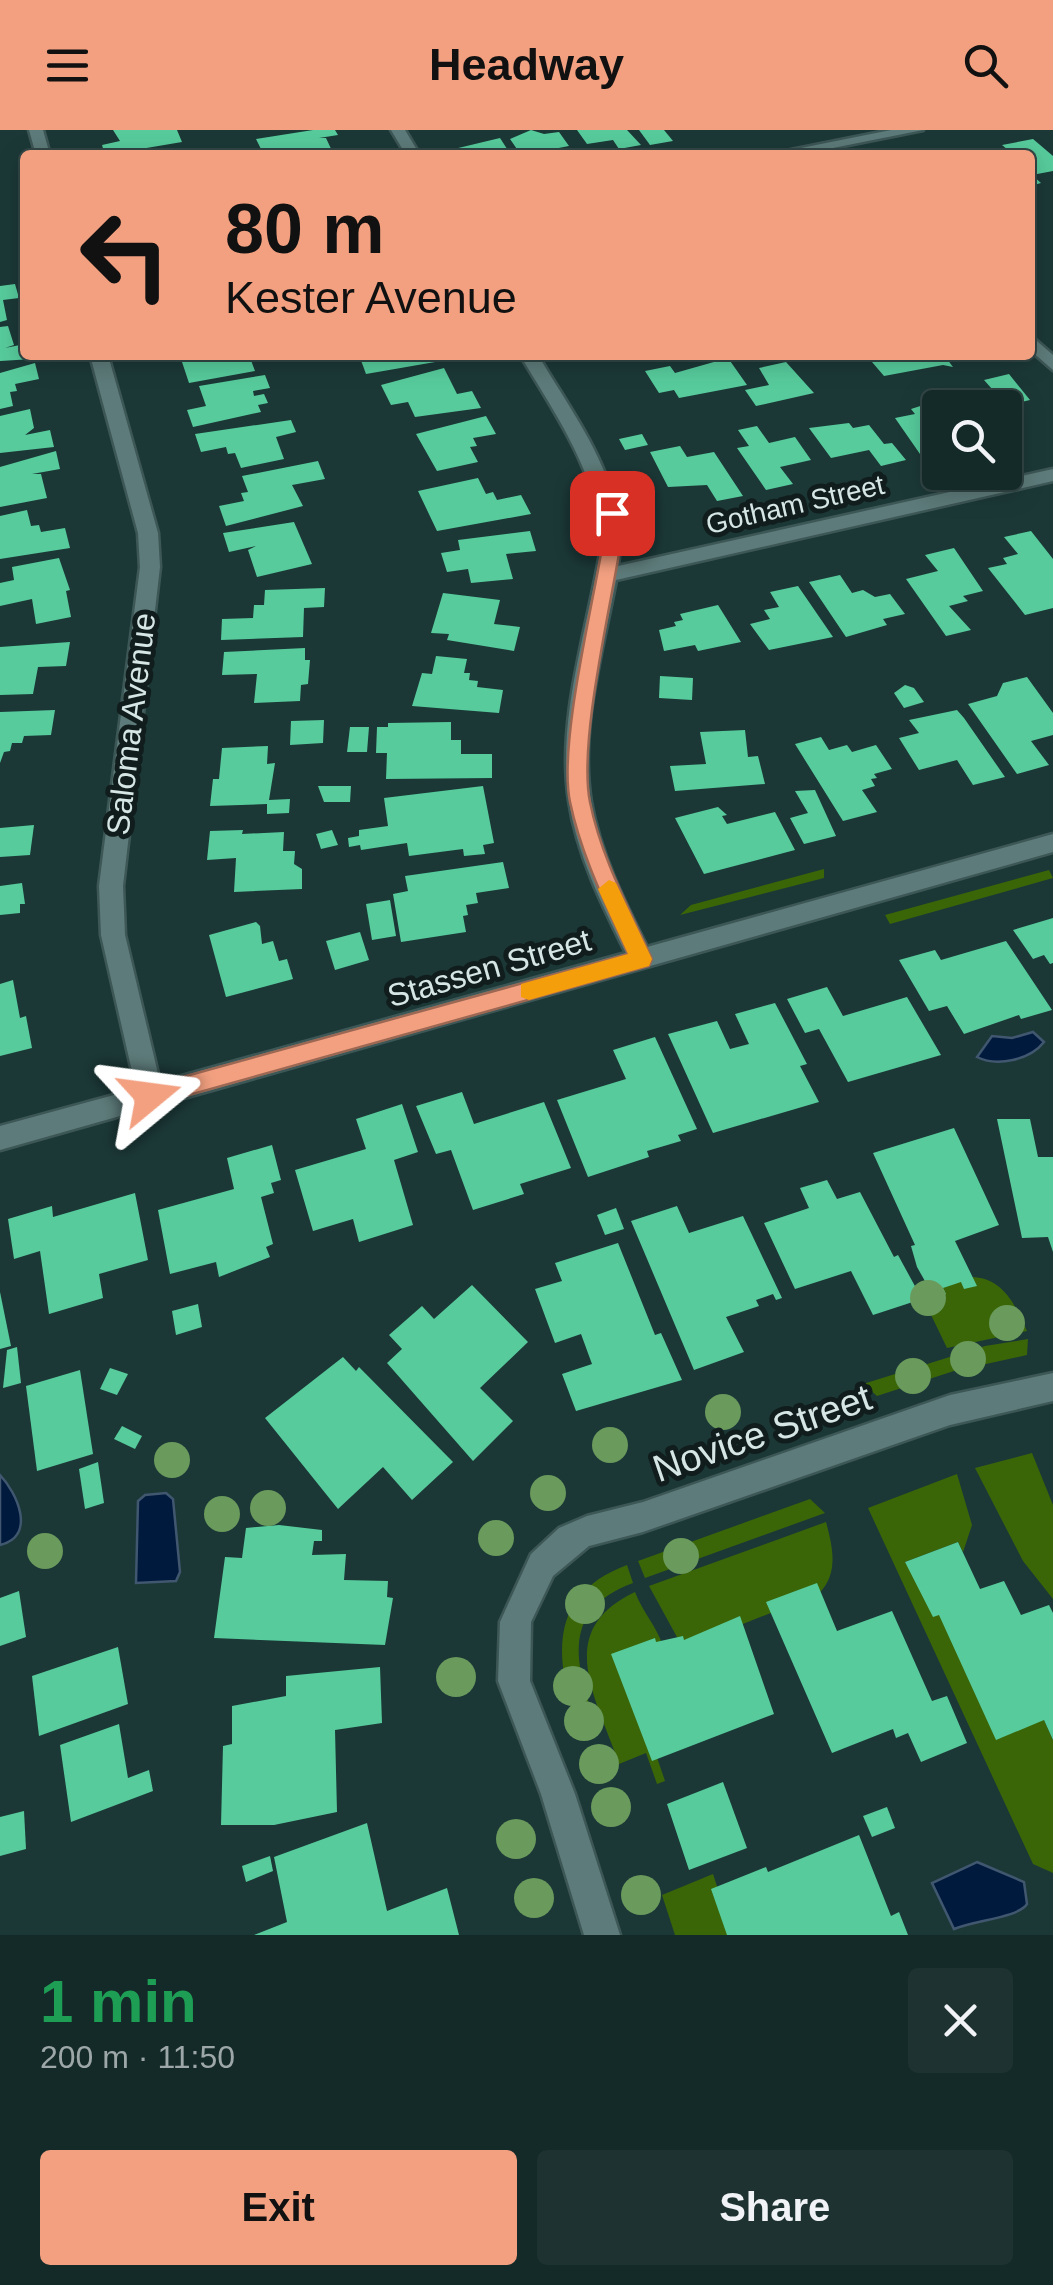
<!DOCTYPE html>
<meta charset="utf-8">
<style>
body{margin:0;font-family:Helvetica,sans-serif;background:#1d3231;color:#f1f3f6;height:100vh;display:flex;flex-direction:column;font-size:38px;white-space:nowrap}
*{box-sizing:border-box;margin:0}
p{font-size:32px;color:#9da7a8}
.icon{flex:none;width:55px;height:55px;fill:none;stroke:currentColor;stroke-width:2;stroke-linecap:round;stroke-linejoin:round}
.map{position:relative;height:1805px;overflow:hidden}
.sheet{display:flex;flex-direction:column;background:#142a29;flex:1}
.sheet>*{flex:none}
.hud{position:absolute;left:20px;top:20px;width:1015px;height:210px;border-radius:10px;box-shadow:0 5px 25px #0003,0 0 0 2px #334646;background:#f2a080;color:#111;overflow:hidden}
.fabs{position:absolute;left:922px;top:260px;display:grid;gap:20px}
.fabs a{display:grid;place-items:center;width:100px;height:100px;border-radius:10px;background:#142a29;box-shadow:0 5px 25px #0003,0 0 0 2px #334646;font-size:50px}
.pin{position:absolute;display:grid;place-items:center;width:85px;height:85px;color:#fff;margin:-42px;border-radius:20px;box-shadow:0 5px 15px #0006}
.me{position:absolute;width:110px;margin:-55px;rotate:74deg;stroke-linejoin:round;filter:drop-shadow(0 0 8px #0008)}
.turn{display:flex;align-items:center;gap:35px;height:210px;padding:0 40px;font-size:45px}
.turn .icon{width:130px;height:130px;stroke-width:2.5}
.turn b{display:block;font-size:70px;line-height:85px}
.round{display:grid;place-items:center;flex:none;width:105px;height:105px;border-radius:10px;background:#1d3231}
.headline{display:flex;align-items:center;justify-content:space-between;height:170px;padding:0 40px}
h1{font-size:60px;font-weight:700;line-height:75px;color:#1e9e55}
.action{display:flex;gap:20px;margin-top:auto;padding:20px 40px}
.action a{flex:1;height:115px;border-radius:10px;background:#f2a080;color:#111;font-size:40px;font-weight:700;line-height:115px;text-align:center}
.action a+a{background:#1d3231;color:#f1f3f6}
header{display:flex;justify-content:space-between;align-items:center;height:130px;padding:0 40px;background:#f2a080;color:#111;font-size:45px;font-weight:700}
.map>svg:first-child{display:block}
.green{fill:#3a6608}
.water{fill:#001a3d;stroke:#40576f;stroke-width:2.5}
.building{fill:#57cb9c}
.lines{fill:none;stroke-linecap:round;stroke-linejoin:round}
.minor-casing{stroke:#3d5756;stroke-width:5}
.minor{fill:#5d7b7a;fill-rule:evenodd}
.tree{fill:#6a9a5c}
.route{fill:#f2a080;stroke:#9d6853;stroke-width:2.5}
.slow{fill:#f59e0b}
.labels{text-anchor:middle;stroke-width:10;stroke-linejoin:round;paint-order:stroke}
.far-street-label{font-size:28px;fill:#d5e6e5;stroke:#101d1c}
.street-label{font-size:32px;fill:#d5e6e5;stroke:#101d1c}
.near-street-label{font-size:38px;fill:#d5e6e5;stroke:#101d1c}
</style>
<header><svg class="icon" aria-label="menu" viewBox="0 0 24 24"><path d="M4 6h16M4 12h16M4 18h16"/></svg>Headway<svg class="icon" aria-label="search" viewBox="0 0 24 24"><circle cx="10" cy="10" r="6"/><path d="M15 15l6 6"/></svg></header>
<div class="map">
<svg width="1053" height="1805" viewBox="0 0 1053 1805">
<rect width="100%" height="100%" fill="#1b3837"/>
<g class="green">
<path d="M824,739V748L680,785L691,775Z"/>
<path d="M1049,740L1053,748L890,794L885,785Z"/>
<path d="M969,1147C1002,1146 1015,1174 1027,1201L947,1218L919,1160Z"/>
<path d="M1028,1209L1027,1225L954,1241L877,1266L863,1254L985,1216Z"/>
<path d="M1032,1323L1053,1375V1469L1023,1431L975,1338Z"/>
<path d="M957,1344L972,1395L963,1422L958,1412L905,1432L941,1480L1044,1590L1053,1610V1743L1033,1734L868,1378Z"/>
<path d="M810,1369L825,1383L645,1448L638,1431Z"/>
<path d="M826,1392C833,1418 839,1445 818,1464L683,1518L649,1456Z"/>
<path d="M627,1435L633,1453C555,1482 578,1541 599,1603L581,1610C559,1540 539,1468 627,1435Z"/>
<path d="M635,1462C643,1483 656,1495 663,1516L624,1531L665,1651L657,1654L646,1623L619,1634C597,1568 552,1501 635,1462Z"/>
<path d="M713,1744L733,1805H675L662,1765Z"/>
</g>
<g class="water">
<path d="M1033,902L1044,912C1030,930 997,937 977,927L992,906L1012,908Z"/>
<path d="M0,1345C17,1363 37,1406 0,1415Z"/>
<path d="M166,1363L173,1369L180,1442L176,1451L136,1453L138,1371L145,1365Z"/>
<path d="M977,1732L1024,1752L1027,1774C1018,1788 974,1790 954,1799L932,1753Z"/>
</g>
<g class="building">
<path d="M113,0H177L182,12L105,25L102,15L120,11Z"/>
<path d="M313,0H335L338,5L319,8H326L333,23L272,25L269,20L262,21L256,9Z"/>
<path d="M531,0L544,4L559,2L569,16L543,21L546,25H521L510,9Z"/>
<path d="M577,0H627L641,15L619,19L613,10L587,14Z"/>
<path d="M639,0H664L673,11L650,15Z"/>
<path d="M500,8L511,25H457L454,19Z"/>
<path d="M1033,9L1053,26V41L1032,45L1041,53L1030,56V25H1014L1002,15Z"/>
<path d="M15,154L19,168L3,170L7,190L0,192V156Z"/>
<path d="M8,196L14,215L5,218L25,214V225L33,229L0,231V197Z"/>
<path d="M196,225H249L255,241L189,253L181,229Z"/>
<path d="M359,225H438L441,231L366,244Z"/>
<path d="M877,225H944L953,237L943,235L884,246L872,232L881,230Z"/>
<path d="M728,228L747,255L679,268L674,260L659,263L645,241L670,236L675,243Z"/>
<path d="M786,232L814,263L756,276L745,260L769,255L759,238Z"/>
<path d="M35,233L39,249L15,254L17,261L10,262L13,276L0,279V243Z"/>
<path d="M444,238L457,264L472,261L481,278L415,287L408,272L391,275L381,255Z"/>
<path d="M1009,244L1030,270L1008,275L1019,287L1011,289L1024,303L1005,308V278H973L963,266L992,259L984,250Z"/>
<path d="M265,245L270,258L253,261L254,266L264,264L268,273L258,275L261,282L193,297L187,280L206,276L199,256Z"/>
<path d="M942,269L949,278H940V304H936L940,322L920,324L895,288L915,284L911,279Z"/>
<path d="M30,279L34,298L25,305L50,300L54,317L0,323V286Z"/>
<path d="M486,286L496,304L473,308L477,316L470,317L478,332L437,341L416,304Z"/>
<path d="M291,290L296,302L276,307L284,329L241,338L235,323L228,324L226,317L201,322L195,304Z"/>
<path d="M849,293L853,298L869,295L884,314L892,313L906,330L881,336L869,320L831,328L809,298Z"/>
<path d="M757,296L769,313L795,307L811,330L780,337L793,354L766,360L737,318L749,316L738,300Z"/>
<path d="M642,304L648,315L625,320L619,309Z"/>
<path d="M680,316L687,327L714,322L743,366L717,371L707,355L668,357L650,322Z"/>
<path d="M56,321L60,339L32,344H41L47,368L0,377V337Z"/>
<path d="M318,331L325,349L292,355L303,376L226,396L219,376L244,371L241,363L248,362L242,346Z"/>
<path d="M478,348L486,364L493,362L497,370L521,365L531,384L437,401L418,361Z"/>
<path d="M27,380L31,396L39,395L41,402L65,398L70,418L0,429V386Z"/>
<path d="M294,392L312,434L257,447L248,420L256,416L229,422L223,403Z"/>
<path d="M530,401L536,421L506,424L513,449L471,453L468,439L447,442L441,423L460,420L458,410Z"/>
<path d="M1031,401L1053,429V478L1025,485L988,438L1007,434L1003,428L1018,424L1004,407Z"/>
<path d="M954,418L983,461L963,466L968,471L949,476L971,500L946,506L906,449L938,441L925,425Z"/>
<path d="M59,428L70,460L66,461L71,487L36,494L32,469L0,476V453L14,450L12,437Z"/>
<path d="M840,445L852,463L863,460L875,467L890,464L905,484L883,489L887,495L846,507L809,452Z"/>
<path d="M798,456L833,507L769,520L750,494L770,489L764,480L779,477L770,462Z"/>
<path d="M325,458L324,477L304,478L303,507L221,510L222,489L253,488L254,475H264L265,460Z"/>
<path d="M443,463L500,470L494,494L520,497L514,521L447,510L449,504L431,503Z"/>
<path d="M718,475L741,512L698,521L695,515L664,521L659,500L676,496L674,492L683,490L680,484Z"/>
<path d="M70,512L66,536L38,537L33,564L0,565V517Z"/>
<path d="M305,518V530H310L308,554L301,555L300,571L254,573L257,544L222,545L224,522Z"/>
<path d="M436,526L467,529L464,543H470L469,550L478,551L477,557L503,560L499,583L412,576L422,543L432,544Z"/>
<path d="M660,546L693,548L692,570L659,568Z"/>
<path d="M1027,547L1053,583V605L1031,611L1049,635L1017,644L968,574L997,566L1003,553Z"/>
<path d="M905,555L914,558L924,572L904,578L894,563Z"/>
<path d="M55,580L51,605L24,606L22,613H12L10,621L4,622L0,633V582Z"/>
<path d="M957,580L964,588L1005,647L973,655L957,630L919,640L899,608L919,603L909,590Z"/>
<path d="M324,590L323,613L290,615L291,591Z"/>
<path d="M451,592V610H461V624H492V648L386,649L387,623H376L377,597H388V593Z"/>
<path d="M350,597H369L367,622H347Z"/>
<path d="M745,600L748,627L758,626L765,654L675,661L670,636L706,634L700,602Z"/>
<path d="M821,607L829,620L847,615L852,622L876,615L892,639L874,644L877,648L871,649L875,656L862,660L877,682L843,691L795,614Z"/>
<path d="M268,616L267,634L275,633L269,670L290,669L289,683L267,684V674L210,676L213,649H219L222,618Z"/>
<path d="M318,656H351L350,672H324Z"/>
<path d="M483,656L494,713L483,715L485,724L464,726L463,719L409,726L407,713L361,720L360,715L349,717L348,708L359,706V700L388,696L384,668Z"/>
<path d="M815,660L836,706L804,714L790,688L808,683L795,661Z"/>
<path d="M718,677L727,685L722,686L727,694L775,682L795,720L704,744L675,688Z"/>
<path d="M34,695L30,725L0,727V698Z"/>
<path d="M243,700L242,704L284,702L283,721H295L294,734L302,739V759L234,762L236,728L207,730L210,701Z"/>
<path d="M332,700L338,715L321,719L316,704Z"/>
<path d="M503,732L509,758L476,763L478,773L466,775L468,785L463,786L466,802L401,812L393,764L408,761L405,746Z"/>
<path d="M22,753L25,774H20V783L0,785V756Z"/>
<path d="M390,770L396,806L372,810L366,774Z"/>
<path d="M1053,788V833L1050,834L1044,825L1033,829L1013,800Z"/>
<path d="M256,792L260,796L262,814L273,811L279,831L287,829L293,849L226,867L209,805Z"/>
<path d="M360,802L369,830L335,840L326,811Z"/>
<path d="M1006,811L1052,880L1021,889L1019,885L964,904L947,876L929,881L899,830L935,820L941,830Z"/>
<path d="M13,850L20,888L26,886L32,918L0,926V854Z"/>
<path d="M827,857L843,886L907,867L941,925L848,952L819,899L805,903L787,869Z"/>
<path d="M775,873L807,934L800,936L819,972L713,1003L668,904L717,891L730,919L749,914L735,884Z"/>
<path d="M655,907L697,999L678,1005L681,1011L647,1021L649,1027L588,1047L557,970L626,949L613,920Z"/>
<path d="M462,962L474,994L544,972L571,1038L520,1054L524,1064L473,1080L451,1020L436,1024L416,976Z"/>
<path d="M402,974L418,1022L394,1030L413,1095L359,1112L353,1089L313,1101L295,1040L366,1019L356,989Z"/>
<path d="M997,989H1030L1038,1027H1053V1122L1048,1107L1022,1108Z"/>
<path d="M954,998L999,1095L955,1111L977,1156L964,1159L961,1152L943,1158L946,1164L934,1167L917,1137L911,1116L915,1115L873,1023Z"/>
<path d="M272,1015L281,1050L271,1053L274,1063L261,1067L273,1114L266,1117L270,1127L219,1147L216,1132L170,1144L158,1080L234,1059L227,1028Z"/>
<path d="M827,1050L837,1069L860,1062L894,1127L898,1125L922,1169L873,1185L851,1141L795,1159L764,1093L809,1078L800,1058Z"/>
<path d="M135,1063L148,1130L99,1144L103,1168L49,1184L40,1121L14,1129L8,1089L52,1076L53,1087Z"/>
<path d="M677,1076L689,1103L743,1086L782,1168L776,1170L773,1164L756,1170L759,1176L726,1187L744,1222L694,1240L631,1091Z"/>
<path d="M616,1078L624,1099L605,1105L597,1085Z"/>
<path d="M618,1113L655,1205L661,1203L682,1250L576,1281L562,1244L592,1234L581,1204L555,1213L535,1159L562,1151L555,1133Z"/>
<path d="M472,1155L528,1212L480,1258L513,1291L473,1331L387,1233L402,1219L389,1205L422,1176L434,1189Z"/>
<path d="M0,1162L11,1216L0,1219Z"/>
<path d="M198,1174L202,1197L176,1205L172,1181Z"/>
<path d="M17,1217L21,1253L3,1258L7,1220Z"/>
<path d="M343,1227L356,1241L359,1237L453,1332L412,1370L383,1337L338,1379L265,1288Z"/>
<path d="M110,1238L128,1244L117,1265L100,1259Z"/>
<path d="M80,1240L93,1324L37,1341L26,1256Z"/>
<path d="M122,1296L142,1306L135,1319L114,1309Z"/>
<path d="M98,1332L104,1373L85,1379L79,1339Z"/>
<path d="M279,1395L322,1400V1411H314L312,1425L346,1424L344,1450L388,1451L387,1467L393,1468L385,1515L214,1508L225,1427L242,1428L246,1398Z"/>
<path d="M958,1412L980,1459L1004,1451L1021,1485L1049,1475L1053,1483V1610L1044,1590L996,1610L939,1485L933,1487L905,1432Z"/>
<path d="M817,1453L837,1501L892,1481L932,1571L947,1566L967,1613L921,1632L908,1603L896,1608L893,1599L832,1623L766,1472Z"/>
<path d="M19,1461L26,1507L0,1516V1468Z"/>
<path d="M740,1486L774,1584L652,1631L611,1524L655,1508L656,1512L683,1506L684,1510Z"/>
<path d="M118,1517L128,1574L39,1606L32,1546Z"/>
<path d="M380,1537L382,1593L335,1600L337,1682L274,1695H221L223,1616L232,1614V1576L286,1566V1546Z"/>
<path d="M119,1594L128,1648L149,1640L153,1661L71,1692L60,1615Z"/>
<path d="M723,1652L747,1718L689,1740L667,1674Z"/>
<path d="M887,1677L895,1698L872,1707L863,1686Z"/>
<path d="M24,1681L26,1719L0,1726V1687Z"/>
<path d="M367,1693L387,1781L447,1758L459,1805H254L287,1792L274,1727Z"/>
<path d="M859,1705L891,1786L899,1782L908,1805H727L711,1759L766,1737L768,1742Z"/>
<path d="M270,1726L273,1741L246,1752L242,1736Z"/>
</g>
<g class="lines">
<defs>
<g id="minor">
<path d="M29,0H43L50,25H36Z"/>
<path d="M391,0H405L420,25H406Z"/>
<path d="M891,0H923L798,25H766Z"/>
<path d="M1030,205L1053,225V240L1030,220Z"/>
<path d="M90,225H108L158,403L160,437L123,756L125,805L160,952L626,823C602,775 577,725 569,671C556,587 589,495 602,412C596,341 556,285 520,225H538C576,290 630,356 618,436L1053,339V351L616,450C603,520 579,600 591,672C600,723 624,771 647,817L1053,704V722L0,1020V996L136,959L101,805L99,756L140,437L138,403Z"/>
<path d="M1053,1243V1271L950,1295L643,1402L589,1416L553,1446L531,1492L530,1551L575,1664L620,1805H584L541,1664L498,1551L500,1492L531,1424L559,1398L587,1386L643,1372L950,1265Z"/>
</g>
</defs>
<use href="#minor" class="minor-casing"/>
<use href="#minor" class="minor"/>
</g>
<g class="tree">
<circle cx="928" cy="1168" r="18"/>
<circle cx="1007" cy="1193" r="18"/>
<circle cx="968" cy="1229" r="18"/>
<circle cx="913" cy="1246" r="18"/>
<circle cx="723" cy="1282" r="18"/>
<circle cx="610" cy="1315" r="18"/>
<circle cx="172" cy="1330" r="18"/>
<circle cx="548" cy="1363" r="18"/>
<circle cx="268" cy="1378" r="18"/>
<circle cx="222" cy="1384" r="18"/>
<circle cx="496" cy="1408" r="18"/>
<circle cx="45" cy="1421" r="18"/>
<circle cx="681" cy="1426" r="18"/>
<circle cx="585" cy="1474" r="20"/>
<circle cx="456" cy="1547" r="20"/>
<circle cx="573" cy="1556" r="20"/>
<circle cx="584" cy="1591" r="20"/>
<circle cx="599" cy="1634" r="20"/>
<circle cx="611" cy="1677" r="20"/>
<circle cx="516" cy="1709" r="20"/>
<circle cx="641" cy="1765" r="20"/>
<circle cx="534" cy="1768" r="20"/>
</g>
<path class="route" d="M612,377L620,383L621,412C611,476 578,613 590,672C601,727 629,778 652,829L649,836L150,976L142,973L138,966L150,956L628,824C606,775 581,725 570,672C558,615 593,475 603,412V383Z"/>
<path class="slow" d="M609,750L616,753L652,829L649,836L529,870L521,867V854L628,824L598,759Z"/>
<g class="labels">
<g class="far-street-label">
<text transform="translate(795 374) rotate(-13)" y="10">Gotham Street</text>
</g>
<g class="street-label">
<text transform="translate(131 594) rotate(-83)" y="11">Saloma Avenue</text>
<text transform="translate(489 838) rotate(-16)" y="11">Stassen Street</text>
</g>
<g class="near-street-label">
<text transform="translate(762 1303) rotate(-19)" y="13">Novice Street</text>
</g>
</g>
</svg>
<div class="fabs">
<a><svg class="icon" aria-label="search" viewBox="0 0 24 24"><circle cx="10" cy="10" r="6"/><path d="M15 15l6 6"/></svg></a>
</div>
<div class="pin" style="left:612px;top:383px;background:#d93025"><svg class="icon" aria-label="arrive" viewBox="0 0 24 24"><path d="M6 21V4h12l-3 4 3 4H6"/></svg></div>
<svg class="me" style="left:150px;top:966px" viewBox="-20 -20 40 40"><path d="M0-17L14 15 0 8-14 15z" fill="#f2a080" stroke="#fff" stroke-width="4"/></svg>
<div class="hud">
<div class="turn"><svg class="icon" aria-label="left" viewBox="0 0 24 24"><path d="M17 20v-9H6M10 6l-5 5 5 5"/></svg><div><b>80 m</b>Kester Avenue</div></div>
</div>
</div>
<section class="sheet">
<div class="headline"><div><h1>1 min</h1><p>200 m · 11:50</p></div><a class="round"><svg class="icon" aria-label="close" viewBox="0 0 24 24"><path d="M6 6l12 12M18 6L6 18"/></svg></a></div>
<div class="action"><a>Exit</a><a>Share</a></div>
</section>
